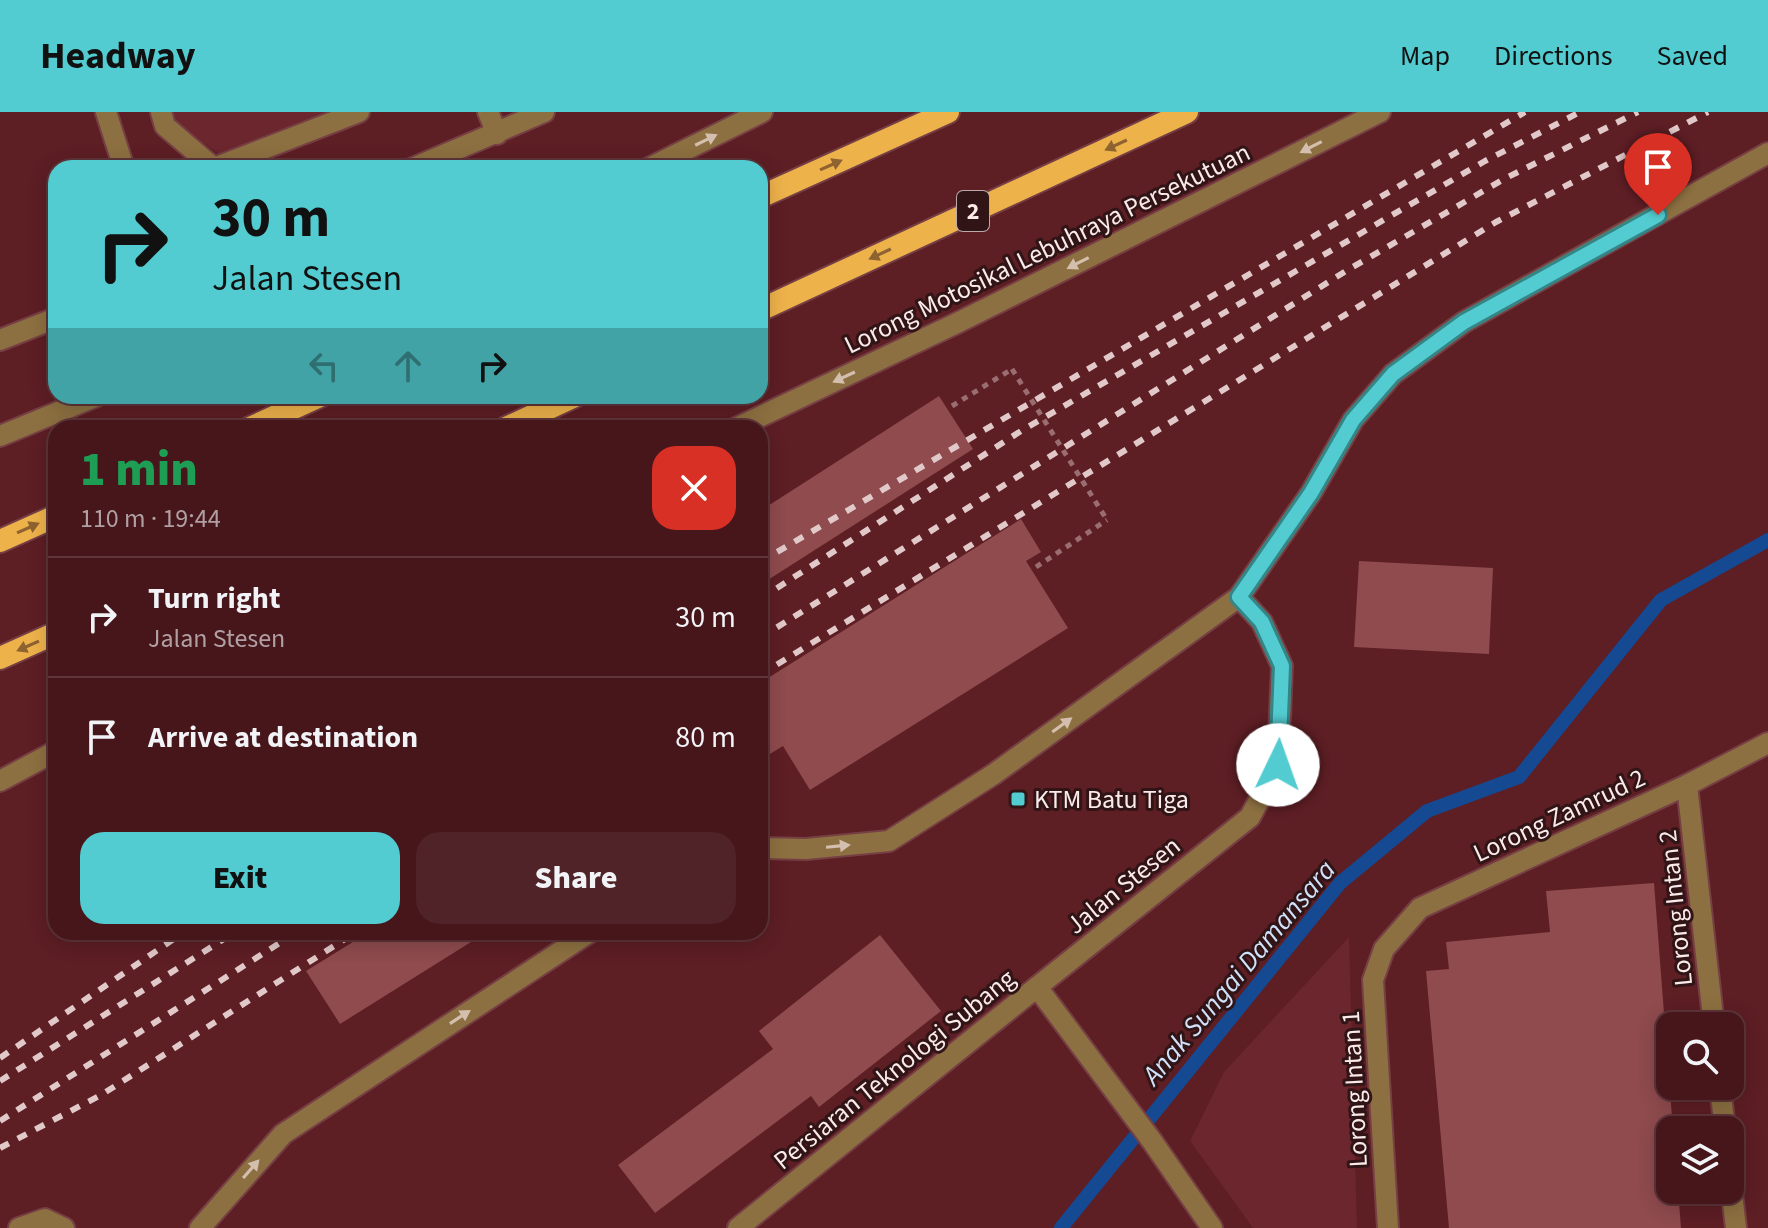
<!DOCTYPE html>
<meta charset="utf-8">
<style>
body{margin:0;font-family:"Source Sans 3",sans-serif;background:#502328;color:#f1f3f6;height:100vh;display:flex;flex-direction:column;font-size:30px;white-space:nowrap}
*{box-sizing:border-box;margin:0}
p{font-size:26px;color:#b09fa3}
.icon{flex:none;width:44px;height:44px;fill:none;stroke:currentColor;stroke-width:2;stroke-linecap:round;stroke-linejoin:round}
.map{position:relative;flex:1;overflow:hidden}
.details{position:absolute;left:48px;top:308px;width:720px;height:520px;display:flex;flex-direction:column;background:#46161b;border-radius:24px;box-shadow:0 4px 20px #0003,0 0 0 2px #5e353a}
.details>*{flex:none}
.hud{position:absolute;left:48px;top:48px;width:720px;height:244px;border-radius:24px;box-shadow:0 4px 20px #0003,0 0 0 2px #5e353a;background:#52ccd0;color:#111;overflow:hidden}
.controls{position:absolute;left:1656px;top:900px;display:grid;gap:16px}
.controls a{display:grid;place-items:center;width:88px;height:88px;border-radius:16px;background:#46161b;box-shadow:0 4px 20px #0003,0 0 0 2px #5e353a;font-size:40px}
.pin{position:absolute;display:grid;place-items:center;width:68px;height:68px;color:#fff;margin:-82px -34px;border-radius:50% 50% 50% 0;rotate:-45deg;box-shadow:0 0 8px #0007}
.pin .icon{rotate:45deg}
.me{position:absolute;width:88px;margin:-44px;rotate:3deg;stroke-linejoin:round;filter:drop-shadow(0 0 6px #0008)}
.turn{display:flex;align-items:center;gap:28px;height:168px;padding:0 32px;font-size:36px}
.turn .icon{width:104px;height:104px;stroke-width:2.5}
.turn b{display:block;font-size:56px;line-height:68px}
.lanes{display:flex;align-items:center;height:76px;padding:0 32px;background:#0003;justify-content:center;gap:40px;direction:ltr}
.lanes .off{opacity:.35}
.round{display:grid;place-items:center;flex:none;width:84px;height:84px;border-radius:24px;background:#502328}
.head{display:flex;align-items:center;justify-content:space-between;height:136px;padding:0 32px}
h1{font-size:48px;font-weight:800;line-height:60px;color:#1e9e55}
.cta{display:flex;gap:16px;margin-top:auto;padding:16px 32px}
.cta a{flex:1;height:92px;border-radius:24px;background:#52ccd0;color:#111;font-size:32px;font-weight:800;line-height:92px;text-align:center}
.cta a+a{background:#502328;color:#f1f3f6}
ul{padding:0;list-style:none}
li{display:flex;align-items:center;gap:24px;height:120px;padding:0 32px;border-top:2px solid #5e353a}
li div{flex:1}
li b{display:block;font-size:30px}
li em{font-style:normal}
header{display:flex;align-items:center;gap:48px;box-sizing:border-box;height:112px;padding:0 40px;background:#52ccd0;color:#111}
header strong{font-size:38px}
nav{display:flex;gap:44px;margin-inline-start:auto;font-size:28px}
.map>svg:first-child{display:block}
.built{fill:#6c262d}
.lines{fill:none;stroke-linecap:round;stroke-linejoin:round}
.stream{stroke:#154992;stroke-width:14}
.building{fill:#8f4b4e}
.service-casing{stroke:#763f44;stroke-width:24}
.minor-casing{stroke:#763f44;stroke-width:24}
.tertiary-casing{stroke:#763f44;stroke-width:24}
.trunk-casing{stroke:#763f44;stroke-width:26}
.path{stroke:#9a6d70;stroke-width:5;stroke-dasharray:6 6;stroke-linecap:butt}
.service{stroke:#8d7041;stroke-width:20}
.minor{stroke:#8d7041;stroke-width:20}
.tertiary{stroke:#8d7041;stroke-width:20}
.trunk{stroke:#eeb24b;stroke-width:22}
.rail{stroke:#e1c8c9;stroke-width:6;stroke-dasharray:10 10;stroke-linecap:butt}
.path-bridge{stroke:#9a6d70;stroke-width:5;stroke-dasharray:6 6;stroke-linecap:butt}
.oneway{fill:#d4bfaf}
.oneway2{fill:#8f6330}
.route-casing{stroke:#358587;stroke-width:20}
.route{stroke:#52ccd0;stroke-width:14}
.poi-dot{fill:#52ccd0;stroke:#301416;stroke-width:3}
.labels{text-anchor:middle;stroke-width:6;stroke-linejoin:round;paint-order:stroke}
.shield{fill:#301416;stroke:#beaaaa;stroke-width:2}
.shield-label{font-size:24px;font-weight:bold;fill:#fbeaea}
.street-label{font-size:26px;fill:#fbeaea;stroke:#301416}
.poi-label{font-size:26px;fill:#fbeaea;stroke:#301416;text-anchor:start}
.water-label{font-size:28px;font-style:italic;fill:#d1e2fb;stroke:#301416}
</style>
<header>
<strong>Headway</strong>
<nav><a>Map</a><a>Directions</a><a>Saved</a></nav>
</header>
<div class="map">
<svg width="1768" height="1116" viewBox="0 0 1768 1116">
<rect width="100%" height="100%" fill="#5d1e24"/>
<g class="built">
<path d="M172,0H330L219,42L175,11Z"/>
<path d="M1349,825L1357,1116H1253L1190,1029L1224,960Z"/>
</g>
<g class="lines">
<path class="stream" d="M1061,1116L1340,771L1427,699L1519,665L1661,488L1768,428"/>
</g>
<g class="building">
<path d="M939,284L973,337L760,473V399Z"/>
<path d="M1021,407L1041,440L1026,449L1068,516L810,678L783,634L760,648V571Z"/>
<path d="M1359,449L1493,456L1489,542L1354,535Z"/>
<path d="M1654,771L1673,1018H1670V1078H1678L1681,1116H1449L1426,859L1449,857L1446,830L1550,820L1546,779Z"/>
<path d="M369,820H487L340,912L306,859Z"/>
<path d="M880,823L941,899L819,995L811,984L655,1101L618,1053L773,937L759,919Z"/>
</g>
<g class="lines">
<defs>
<g id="service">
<path d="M161,0L165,14L214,56L359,0"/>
<path d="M488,0L497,22"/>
<path d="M649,56L762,0"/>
<path d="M736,316L957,211L1380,0"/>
<path d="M0,324L97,284"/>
<path d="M0,669L56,639"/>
<path d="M760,736L806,737L889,729L994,662L1239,485L1311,381L1353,308L1393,262L1464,210L1768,41"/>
<path d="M19,1116L45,1107L64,1116"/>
<path d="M200,1116L283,1022L590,820"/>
</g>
<g id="minor">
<path d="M106,0L124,56"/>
<path d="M1687,673L1714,914"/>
<path d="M1037,875L1250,705L1278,653L1282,554L1262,510L1239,485"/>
<path d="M1720,974L1725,1018"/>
<path d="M1730,1065L1736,1116"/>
<path d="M1388,1116L1373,868L1384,837L1420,796L1687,673L1768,631"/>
</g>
<g id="tertiary">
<path d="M413,56L544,0"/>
<path d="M0,228L56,206"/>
<path d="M738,1116L1037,875L1152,1029L1212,1116"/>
</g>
<g id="trunk">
<path d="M760,85L948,0"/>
<path d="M760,198L1187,0"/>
<path d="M250,316L320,284"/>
<path d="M506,316L575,284"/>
<path d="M0,429L56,404"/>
<path d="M0,546L56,521"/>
</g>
</defs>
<use href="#service" class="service-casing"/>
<use href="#minor" class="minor-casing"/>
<use href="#tertiary" class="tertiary-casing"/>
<use href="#trunk" class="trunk-casing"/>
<g class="path">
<path d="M952,294L1012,257"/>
<path d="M1036,455L1107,408"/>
</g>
<use href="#service" class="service"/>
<use href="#minor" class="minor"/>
<use href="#tertiary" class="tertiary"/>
<use href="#trunk" class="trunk"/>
<g class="rail">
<path d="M760,450L1525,0"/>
<path d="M760,487L1021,319L1485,49L1580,0"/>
<path d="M760,526L1346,159L1504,67L1638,0"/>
<path d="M760,563L1496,110L1708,0"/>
<path d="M0,946L184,820"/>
<path d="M0,969L235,820"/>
<path d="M0,1009L297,820"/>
<path d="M0,1036L101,983L356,820"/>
</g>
<path class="path-bridge" d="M1012,257L1107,408"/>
</g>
<defs><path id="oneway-solid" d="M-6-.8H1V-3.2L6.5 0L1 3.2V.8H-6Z" transform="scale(2)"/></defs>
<g class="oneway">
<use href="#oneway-solid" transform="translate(706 28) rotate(-26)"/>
<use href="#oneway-solid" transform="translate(1311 35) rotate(153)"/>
<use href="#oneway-solid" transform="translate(1078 151) rotate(153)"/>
<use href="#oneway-solid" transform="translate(844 265) rotate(155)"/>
<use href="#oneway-solid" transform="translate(1062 613) rotate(-36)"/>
<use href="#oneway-solid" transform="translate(838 734) rotate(-6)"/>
<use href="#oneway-solid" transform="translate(460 905) rotate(-33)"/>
<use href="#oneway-solid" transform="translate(251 1057) rotate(-49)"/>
</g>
<g class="oneway2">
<use href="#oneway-solid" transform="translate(1116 33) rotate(155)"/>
<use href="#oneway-solid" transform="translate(831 53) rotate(-24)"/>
<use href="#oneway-solid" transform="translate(880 142) rotate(155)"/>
<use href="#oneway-solid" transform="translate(28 416) rotate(-24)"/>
<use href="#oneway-solid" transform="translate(28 534) rotate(156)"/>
</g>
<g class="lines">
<defs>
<path id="route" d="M1278,653L1282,554L1262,510L1239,485L1311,381L1353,308L1393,262L1464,210L1658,103"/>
</defs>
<use href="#route" class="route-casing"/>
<use href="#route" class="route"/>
</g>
<rect class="poi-dot" x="1010" y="679" width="16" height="16" rx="4"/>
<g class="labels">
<rect class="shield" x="957" y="79" width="32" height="40" rx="6"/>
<g class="shield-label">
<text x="973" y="107">2</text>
</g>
<g class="street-label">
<text transform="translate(1047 136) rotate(-26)" y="9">Lorong Motosikal Lebuhraya Persekutuan</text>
<text transform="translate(1559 703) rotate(-25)" y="9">Lorong Zamrud 2</text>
<text transform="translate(1123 773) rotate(-39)" y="9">Jalan Stesen</text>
<text transform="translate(1675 796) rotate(-96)" y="9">Lorong Intan 2</text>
<text transform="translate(894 957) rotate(-39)" y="9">Persiaran Teknologi Subang</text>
<text transform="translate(1354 977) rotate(-93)" y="9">Lorong Intan 1</text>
</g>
<g class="poi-label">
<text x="1034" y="696">KTM Batu Tiga</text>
</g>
<g class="water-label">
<text transform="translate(1238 860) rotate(-50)" y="10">Anak Sungai Damansara</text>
</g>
</g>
</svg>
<div class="controls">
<a><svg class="icon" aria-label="search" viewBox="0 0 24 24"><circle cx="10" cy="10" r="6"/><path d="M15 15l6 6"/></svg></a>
<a><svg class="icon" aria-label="layers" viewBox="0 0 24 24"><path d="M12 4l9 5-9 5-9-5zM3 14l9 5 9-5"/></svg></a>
</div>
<div class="pin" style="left:1658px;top:103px;background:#d93025"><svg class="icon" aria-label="arrive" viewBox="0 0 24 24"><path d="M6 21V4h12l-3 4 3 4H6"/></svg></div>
<svg class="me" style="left:1278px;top:653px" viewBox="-20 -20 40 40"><circle r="19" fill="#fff"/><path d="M0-13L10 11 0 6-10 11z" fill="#52ccd0"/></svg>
<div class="hud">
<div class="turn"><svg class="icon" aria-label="right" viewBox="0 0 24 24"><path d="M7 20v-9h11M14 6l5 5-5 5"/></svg><div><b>30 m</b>Jalan Stesen</div></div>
<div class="lanes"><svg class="icon off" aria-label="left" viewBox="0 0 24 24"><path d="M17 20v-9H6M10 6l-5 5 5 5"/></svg><svg class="icon off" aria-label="ahead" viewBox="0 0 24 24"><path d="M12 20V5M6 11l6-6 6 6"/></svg><svg class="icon" aria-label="right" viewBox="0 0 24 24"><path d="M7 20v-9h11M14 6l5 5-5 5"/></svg></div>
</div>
<section class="details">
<div class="head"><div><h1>1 min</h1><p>110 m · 19:44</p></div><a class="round" style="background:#d93025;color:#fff"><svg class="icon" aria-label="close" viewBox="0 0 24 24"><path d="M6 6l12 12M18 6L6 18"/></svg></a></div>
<ul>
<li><svg class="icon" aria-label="right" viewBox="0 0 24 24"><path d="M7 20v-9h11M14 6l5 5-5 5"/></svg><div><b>Turn right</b><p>Jalan Stesen</p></div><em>30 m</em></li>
<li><svg class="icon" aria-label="arrive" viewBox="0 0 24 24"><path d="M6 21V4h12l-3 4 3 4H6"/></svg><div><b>Arrive at destination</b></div><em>80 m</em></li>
</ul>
<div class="cta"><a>Exit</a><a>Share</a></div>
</section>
</div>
